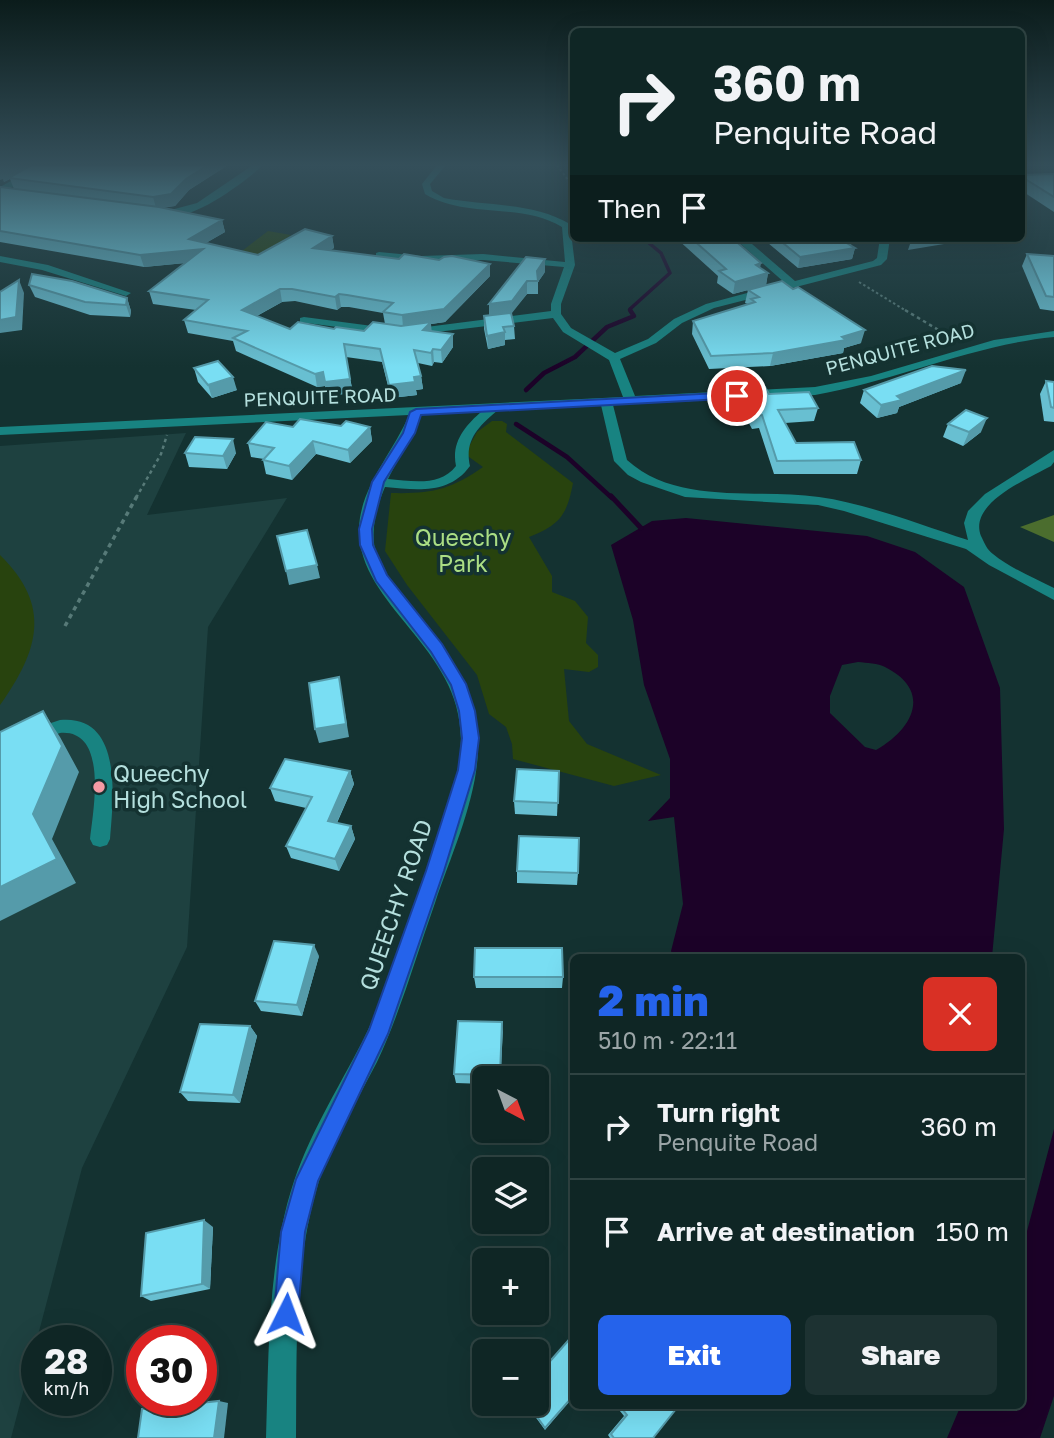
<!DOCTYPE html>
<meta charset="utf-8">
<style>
body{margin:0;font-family:"Golos Text",sans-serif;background:#1d3232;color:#f1f3f6;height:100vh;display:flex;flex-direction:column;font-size:26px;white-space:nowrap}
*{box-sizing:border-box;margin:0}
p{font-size:23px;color:#9ba5a7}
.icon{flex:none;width:38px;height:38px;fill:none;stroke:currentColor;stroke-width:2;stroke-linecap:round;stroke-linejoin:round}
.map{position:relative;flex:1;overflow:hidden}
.details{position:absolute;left:570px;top:954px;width:455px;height:455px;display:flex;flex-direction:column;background:#0f2625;border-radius:10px;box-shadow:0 7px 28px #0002,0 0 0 2px #2f4342}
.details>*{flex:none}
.top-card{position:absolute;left:570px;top:28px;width:455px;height:214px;border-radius:10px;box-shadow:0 7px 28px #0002,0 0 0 2px #2f4342;background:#0f2625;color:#f1f3f6;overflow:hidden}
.needle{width:46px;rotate:139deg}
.fabs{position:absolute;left:472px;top:1066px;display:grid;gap:14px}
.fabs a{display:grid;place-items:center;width:77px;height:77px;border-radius:10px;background:#0f2625;box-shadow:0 7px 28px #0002,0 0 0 2px #2f4342;font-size:35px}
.speed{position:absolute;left:21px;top:1325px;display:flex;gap:14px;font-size:35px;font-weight:700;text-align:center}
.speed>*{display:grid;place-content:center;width:91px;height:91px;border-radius:50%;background:#0f2625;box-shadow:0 7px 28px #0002,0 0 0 2px #2f4342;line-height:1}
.speed small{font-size:18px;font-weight:400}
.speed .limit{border:10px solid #d22;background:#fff;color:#111}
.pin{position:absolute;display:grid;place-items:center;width:60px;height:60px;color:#fff;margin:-30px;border:4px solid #fff;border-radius:50%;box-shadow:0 2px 7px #0007}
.me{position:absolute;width:77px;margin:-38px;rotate:3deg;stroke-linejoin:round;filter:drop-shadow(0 0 5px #0008)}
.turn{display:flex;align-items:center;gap:24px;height:147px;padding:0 28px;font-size:32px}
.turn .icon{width:91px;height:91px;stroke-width:2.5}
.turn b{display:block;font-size:49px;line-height:60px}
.then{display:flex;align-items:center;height:66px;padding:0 28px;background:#0003;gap:14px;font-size:26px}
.round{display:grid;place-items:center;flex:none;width:74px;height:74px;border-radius:10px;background:#1d3232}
.overview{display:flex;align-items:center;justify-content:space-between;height:119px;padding:0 28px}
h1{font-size:42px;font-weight:800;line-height:52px;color:#2563eb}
.primary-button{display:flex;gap:14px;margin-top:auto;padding:14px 28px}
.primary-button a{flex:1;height:80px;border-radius:10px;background:#2563eb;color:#fff;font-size:28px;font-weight:800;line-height:80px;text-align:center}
.primary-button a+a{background:#1d3232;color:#f1f3f6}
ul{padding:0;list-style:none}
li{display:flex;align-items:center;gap:21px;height:105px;padding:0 28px;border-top:2px solid #2f4342}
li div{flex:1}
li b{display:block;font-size:26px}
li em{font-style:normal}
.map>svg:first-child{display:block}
.built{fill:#1e4140}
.green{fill:#28430e}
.forest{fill:#4b6d2e}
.water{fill:#1c0228;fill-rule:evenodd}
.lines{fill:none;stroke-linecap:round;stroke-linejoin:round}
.stream-far2{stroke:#1c0228;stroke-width:3.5}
.stream-far1{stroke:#1c0228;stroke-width:4.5}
.stream{stroke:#1c0228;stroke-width:5}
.path-far2{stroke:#577a78;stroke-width:2;stroke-dasharray:2.5 2.5;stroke-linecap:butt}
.path-far1{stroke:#577a78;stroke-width:2.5;stroke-dasharray:3.5 3.5;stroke-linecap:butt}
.path{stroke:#577a78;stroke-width:3.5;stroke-dasharray:4.5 4.5;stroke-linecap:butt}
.minor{fill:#188381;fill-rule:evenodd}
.wall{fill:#68bfd1;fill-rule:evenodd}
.shaded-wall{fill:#559baa}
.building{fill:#79def3;stroke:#559baa;stroke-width:2}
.route{fill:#2563eb;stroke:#184099;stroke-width:2}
.poi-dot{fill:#f49aa4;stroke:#143231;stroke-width:2.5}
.labels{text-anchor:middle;stroke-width:7;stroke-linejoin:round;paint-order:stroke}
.far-street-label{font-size:19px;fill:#b4dfdd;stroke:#143231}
.park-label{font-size:23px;fill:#abde84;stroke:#143231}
.poi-label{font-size:23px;fill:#b4dfdd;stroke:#143231;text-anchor:start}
.street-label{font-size:23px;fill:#b4dfdd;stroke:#143231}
</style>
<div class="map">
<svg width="1054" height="1438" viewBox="0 0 1054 1438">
<rect width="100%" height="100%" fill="#143231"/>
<path class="built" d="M186,433L147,515L287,498L208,627L187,947L82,1168L11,1438H0V446Z"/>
<g class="green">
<path d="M268,231L291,235L262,258L238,254Z"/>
<path d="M492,421H502L507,424L506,432L573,483C567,515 560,525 529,537L552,576V592L575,601L588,617L586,643L598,655V667L589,672L564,669L569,721L587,744L661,775L614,786L513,759L512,744L506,727L489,714L477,675L407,585L385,551L391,493C431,494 450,490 483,467L469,457L466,452L477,432Z"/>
<path d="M0,555C52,606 39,650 0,705Z"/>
</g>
<path class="forest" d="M1054,515V542L1020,527Z"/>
<g class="water">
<path d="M686,518L867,536L915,552L964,587L1000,688L1004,829L992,957H673L671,951L683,904L674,817L648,821L670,798V759L644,685L633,620L611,545L652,521ZM858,662C867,663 878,663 885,667C933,691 913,729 876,750L865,747L830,713V696L842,665Z"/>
<path d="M1054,1129V1396L1040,1438H947L961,1405H1022V1250Z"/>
</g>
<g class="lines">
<path class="stream-far2" d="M631,312L630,309L670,273L661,253L643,238"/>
<g class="stream-far1">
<path d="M526,390L544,373L575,357L607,327L634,316L630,310"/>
<path d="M516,424L567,457L612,498"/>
</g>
<path class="stream" d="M611,496L641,528"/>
<g class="path-far2">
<path d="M557,165L574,188"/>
<path d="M859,282L908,312"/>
</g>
<g class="path-far1">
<path d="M905,310L957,341"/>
<path d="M136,498L161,454L167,435"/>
</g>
<path class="path" d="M65,626L137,496"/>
<g class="minor">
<path d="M40,165H51L0,194V187Z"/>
<path d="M253,165H263C244,183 182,230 156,214L197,203Z"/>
<path d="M437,165H446L430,184L432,191L444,198C485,206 533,202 570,224L575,265L561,304V314L571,328L615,353L648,339L674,319L706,304L785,283L734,238H745L795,281L873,261L877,258L880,238H890L887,259L881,265L714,308L682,323L656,343L620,359L635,396L815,387L871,376L994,340L1054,331V337C972,345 896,381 815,395L613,405L627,460C678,506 756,488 819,497C869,504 920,525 968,540L964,523L968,511L985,494L1054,450V462L1051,466C1028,479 968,503 981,536C984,542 987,550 993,554C1010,568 1034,578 1054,588V600L989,565L966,549L844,511L818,505L685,497L641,482L628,475L614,461L601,405L498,410C479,426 464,440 470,466C449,495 416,490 385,487C376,508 370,531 376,554C382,573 398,591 410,607C446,649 480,693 478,751C476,802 451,855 435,903C416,956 401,1011 377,1062C357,1101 333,1139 319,1181C293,1264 297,1352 296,1438H266C269,1352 267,1263 294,1181C312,1128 343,1081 367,1032C385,995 395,956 409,918C428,865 453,810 460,754C472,651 358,610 359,529C360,487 393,453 409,415L0,435V427L623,397L609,360L563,332L553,318L403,336L300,322V318L304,317L403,330L551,311V304L564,267L483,260L421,262L376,257V253L379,252L421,256L483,254L565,262L562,227C521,202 466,219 425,194L422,184ZM482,411C465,426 451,442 456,466C440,487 412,481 388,479L421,414Z"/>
<path d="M0,256L48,265L131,293L126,296L42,270L0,262Z"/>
<path d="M60,720C124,714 113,800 110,839L107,845L100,847L93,845L90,839C93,811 109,729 60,733L0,755V740Z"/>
</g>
</g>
<g class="wall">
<path d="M0,165H228L189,190L175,206L162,208L222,220L225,232L206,243L258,255L332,236L334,248L330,250L399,259L490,264V276L445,322L431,324V331L453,334V347L442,363L434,362L432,366L418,363L421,376L423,389L416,390L417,395L391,398L382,362L346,357L353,393L327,396L325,386L317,387L236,351L233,341L188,333L184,320L196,310L153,304L149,291L185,263L144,267L0,242V187L14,189L10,179L4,182ZM295,301L337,310L341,307H349L383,313L385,324L364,331L334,329H290L257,316L282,302Z"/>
<path d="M1054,174V212L1022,191V175Z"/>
<path d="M676,238H732L760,268L768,273L766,285L861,343L844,348L843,353L770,366L709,369L692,334L693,321L748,304L745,303L748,290L733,294L717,283L718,276Z"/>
<path d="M762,238H853L851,245L855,248L852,259L798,268Z"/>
<path d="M1027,254L1054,256V311L1040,309L1022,266Z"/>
<path d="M545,272L538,282V294H527L511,313L514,326L515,339L505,340V345L488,349L484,329V316L489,315V304Z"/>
<path d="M29,285L127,298L131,311L130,317L90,315L35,297Z"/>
<path d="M194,368L237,390L212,398L198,382Z"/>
<path d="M1046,381L1054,382V422L1044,421L1040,394Z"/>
<path d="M961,383L899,407L897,413L877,418L860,403L864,390Z"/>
<path d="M754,388L769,394L818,408L814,421L785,423L796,443L861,460L857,474H774L759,428L752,429L740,406L743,393H752Z"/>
<path d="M948,424L981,432L963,446L943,437Z"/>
<path d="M341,426L370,427L372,441L350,463L316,454L292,480L266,474L263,460L264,459L251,457L248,443L293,427Z"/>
<path d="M185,453H236L227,469L189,467Z"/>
<path d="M350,771L354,784L337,823L351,826L355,839L339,871L291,858L286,846L306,808L275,801L270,788Z"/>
<path d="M559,771L557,816L515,814L514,801Z"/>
<path d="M517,871L578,873L577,885L517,883Z"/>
<path d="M319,956L302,1016L261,1011L255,1001Z"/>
<path d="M474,977H563L562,988H476Z"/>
<path d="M502,1022L501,1078H485V1084L456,1083L454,1074Z"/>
<path d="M250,1026L257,1036L240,1103L188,1101L180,1092Z"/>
<path d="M213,1227L210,1289L151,1301L141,1296Z"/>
<path d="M574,1396L545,1430L526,1404H537Z"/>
<path d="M615,1405H673L653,1438H610L608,1435L624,1416Z"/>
</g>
<g class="shaded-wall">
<path d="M9,165H34L4,182L3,179L0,180V167Z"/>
<path d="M208,165H228L189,190L175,206L156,208L153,197L186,179Z"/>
<path d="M222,220L225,232L195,249H203L206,261L144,267L140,255L189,239Z"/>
<path d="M332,236L334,248L315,260L313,248Z"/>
<path d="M912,238H946L944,244L908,250Z"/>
<path d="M855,248L852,259L798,268L800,257Z"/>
<path d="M545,259V272L538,282L537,271Z"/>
<path d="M761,263L759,275L768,273L766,285L733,294L735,282L756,265Z"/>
<path d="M490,264V276L445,322L431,324L432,335L423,330L403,327L402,315Z"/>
<path d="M19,280L24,293L22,330L0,333V320Z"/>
<path d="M527,281V294L512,313L489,316V304Z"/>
<path d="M280,289L282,302L245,322L242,310Z"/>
<path d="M339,294L341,307L337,310L335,297Z"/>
<path d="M127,298L131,311L130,317L126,305Z"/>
<path d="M865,330L861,343L844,348L843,353L770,366L773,353Z"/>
<path d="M505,332V345L488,349L487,336Z"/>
<path d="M453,334V347L442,363L441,350Z"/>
<path d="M433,349L434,362L432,366L431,353Z"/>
<path d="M966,370L961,383L899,407L897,413L877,418L881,405L897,396Z"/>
<path d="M323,372L350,379L353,393L327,396L325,386L317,387L315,374Z"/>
<path d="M421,376L423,389L416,390L417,395L391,398L389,385L414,377Z"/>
<path d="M233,377L237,390L212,398L208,385Z"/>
<path d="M987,418L981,432L963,446L969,432Z"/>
<path d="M370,427L372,441L350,463L348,450Z"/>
<path d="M233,439L236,453L227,469L223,456Z"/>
<path d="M313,441L316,454L292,480L289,466Z"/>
<path d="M317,565L320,578L289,585L286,571Z"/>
<path d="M339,677L349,737L319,743L315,729Z"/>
<path d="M43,711L60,737L79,772L52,839L76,883L0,921V887L33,814Z"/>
<path d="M350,771L354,784L332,833L328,821Z"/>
<path d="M351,826L355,839L339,871L335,859Z"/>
<path d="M314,945L319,956L302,1016L297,1005Z"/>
<path d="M502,1022L503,1032L500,1078V1075Z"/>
<path d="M250,1026L257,1036L240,1103L233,1095Z"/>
<path d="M204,1220L213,1227L210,1289L202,1284Z"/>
<path d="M219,1401L228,1403L224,1438H214Z"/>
</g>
<g class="building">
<path d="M0,165H9L0,170L1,167H0Z"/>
<path d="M32,165H208L186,179L171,194L153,197L9,178Z"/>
<path d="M1054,174V197L1022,177V175Z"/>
<path d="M0,187L159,207L222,220L189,239L258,255L305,229L332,236L313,248L399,259L404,254L439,260L444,257L452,256L490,264L444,309L402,315L383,312L393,303L347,295L339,294L335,297L292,289H280L242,310L290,329L298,322L334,329L336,327L364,331L373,322L401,326L431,322L423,330L453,334L441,350L433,349L431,353L414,350L421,376L414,377L415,382L389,385L380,349L344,344L350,379L325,382L323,372L315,374L233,338L247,331L184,320L208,300L149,291L203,249L140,255L0,231Z"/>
<path d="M691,238H732L761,263L756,265L768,273L735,282L719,271L726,269Z"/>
<path d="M777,238H838L855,248L800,257Z"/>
<path d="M1027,254L1054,256V297L1046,296Z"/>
<path d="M526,257L545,259L537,271L538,281H527L512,301L489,304Z"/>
<path d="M32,274L72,281L127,298L126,305L85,302L29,285Z"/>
<path d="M19,280L16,317L0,320V292Z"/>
<path d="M782,281L793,289L798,287L865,330L842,337L846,340L773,353L711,356L693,321L755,302L751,299L759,297L748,290Z"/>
<path d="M511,313L514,326L503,327L505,332L487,336L484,316Z"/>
<path d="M218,361L233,377L208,385L194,368Z"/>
<path d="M932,366L966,370L897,396L902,400L881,405L864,390Z"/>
<path d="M1046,381L1054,382V408L1051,407Z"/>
<path d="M765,387L769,394L809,392L818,408L778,410L796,443L854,442L861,460L777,461L762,415L755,416L743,393H755L754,388Z"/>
<path d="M966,410L987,418L969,432L948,424Z"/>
<path d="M300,419L341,426L346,421L370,427L348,450L313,441L289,466L263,460L274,448L248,443L266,422L293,427Z"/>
<path d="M195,437L233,439L223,456L185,453Z"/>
<path d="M307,530L317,565L286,571L277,536Z"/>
<path d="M339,677L346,724L315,729L309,683Z"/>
<path d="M43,711L62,746L33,814L57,859L0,887V732Z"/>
<path d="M285,759L350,771L328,821L351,826L335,859L286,846L312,797L270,788Z"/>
<path d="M517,769L559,771L558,803L514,801Z"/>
<path d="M519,836L579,838L578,873L517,871Z"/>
<path d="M274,941L314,945L297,1005L255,1001Z"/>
<path d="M475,948H562L563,977H474Z"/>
<path d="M458,1021L502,1022L500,1075L454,1074Z"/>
<path d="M200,1024L250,1026L233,1095L180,1092Z"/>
<path d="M204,1220L202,1284L141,1296L146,1233Z"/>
<path d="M574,1334V1395L545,1428L528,1404H537V1376Z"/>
<path d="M219,1401L214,1438H138L142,1409Z"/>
<path d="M619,1405H673L676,1409L653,1438H614L611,1434L627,1415Z"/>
</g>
<linearGradient id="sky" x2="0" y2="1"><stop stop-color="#0b1c1b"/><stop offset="0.45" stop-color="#344f5a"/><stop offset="1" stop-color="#344f5a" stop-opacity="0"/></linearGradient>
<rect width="1054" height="367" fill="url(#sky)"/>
<path class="route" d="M737,392L741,393V398L421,415L415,433L384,482L372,529L373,545L387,575L442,644L466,684L475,711L479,738L475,770L444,871L388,1034L318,1181L305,1232L298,1314L295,1323L286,1326L277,1323L274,1314L281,1232L296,1179L369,1030L426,871L458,770L462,738L459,711L451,685L431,652L376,581L360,545L359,529L372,482L403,433L410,412L416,409Z"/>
<circle class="poi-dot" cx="99" cy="787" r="7"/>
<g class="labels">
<g class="far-street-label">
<text transform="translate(900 349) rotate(-15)" y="7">PENQUITE ROAD</text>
<text transform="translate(320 397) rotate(-2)" y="7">PENQUITE ROAD</text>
</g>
<g class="park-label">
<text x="463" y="546">Queechy<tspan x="463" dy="26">Park</tspan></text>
</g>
<g class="poi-label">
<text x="113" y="782">Queechy<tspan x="113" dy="26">High School</tspan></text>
</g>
<g class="street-label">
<text transform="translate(396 905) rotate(-71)" y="8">QUEECHY ROAD</text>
</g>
</g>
</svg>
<div class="fabs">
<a><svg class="needle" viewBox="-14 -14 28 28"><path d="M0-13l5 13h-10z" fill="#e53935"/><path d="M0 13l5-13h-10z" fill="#9ba5a7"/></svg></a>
<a><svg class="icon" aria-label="layers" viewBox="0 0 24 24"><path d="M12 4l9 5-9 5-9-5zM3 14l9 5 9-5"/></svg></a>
<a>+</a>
<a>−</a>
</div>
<div class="speed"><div>28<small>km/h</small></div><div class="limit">30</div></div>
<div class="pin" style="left:737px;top:396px;background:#d93025"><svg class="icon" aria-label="arrive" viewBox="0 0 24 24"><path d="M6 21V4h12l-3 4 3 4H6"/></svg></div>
<svg class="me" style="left:286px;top:1314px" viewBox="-20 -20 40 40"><path d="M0-17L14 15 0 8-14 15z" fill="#2563eb" stroke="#fff" stroke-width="4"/></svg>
<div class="top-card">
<div class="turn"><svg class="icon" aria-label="right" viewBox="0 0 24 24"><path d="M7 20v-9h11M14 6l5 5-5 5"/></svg><div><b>360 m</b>Penquite Road</div></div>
<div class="then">Then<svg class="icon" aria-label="arrive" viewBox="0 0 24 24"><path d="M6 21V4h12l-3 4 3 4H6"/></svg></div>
</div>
<section class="details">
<div class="overview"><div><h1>2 min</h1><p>510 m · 22:11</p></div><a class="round" style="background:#d93025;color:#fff"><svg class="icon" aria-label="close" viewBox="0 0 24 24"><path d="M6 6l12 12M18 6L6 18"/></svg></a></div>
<ul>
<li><svg class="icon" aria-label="right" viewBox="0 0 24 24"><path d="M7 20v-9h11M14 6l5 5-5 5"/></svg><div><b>Turn right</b><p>Penquite Road</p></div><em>360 m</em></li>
<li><svg class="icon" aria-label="arrive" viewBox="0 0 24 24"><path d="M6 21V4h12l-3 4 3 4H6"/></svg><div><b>Arrive at destination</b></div><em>150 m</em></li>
</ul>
<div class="primary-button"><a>Exit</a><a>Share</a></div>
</section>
</div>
